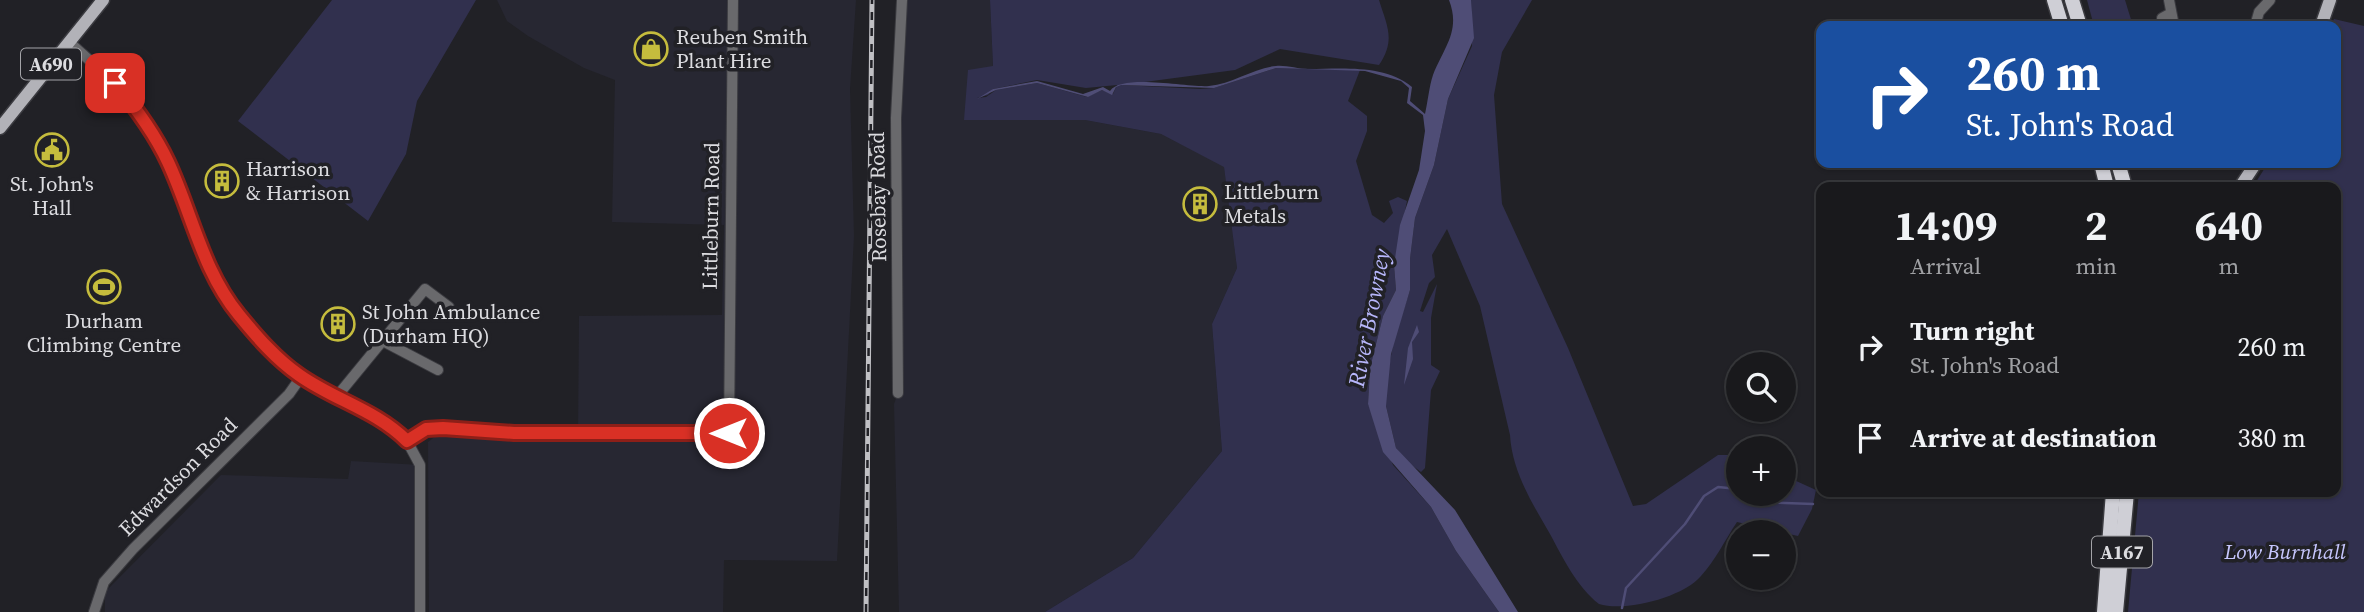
<!DOCTYPE html>
<meta charset="utf-8">
<style>
body{margin:0;font-family:"Source Serif 4",serif;background:#222225;color:#f1f3f6;height:100vh;display:flex;flex-direction:column;font-size:26px;white-space:nowrap}
*{box-sizing:border-box;margin:0}
p{font-size:23px;color:#9fa0a3}
.icon{flex:none;width:38px;height:38px;fill:none;stroke:currentColor;stroke-width:2;stroke-linecap:round;stroke-linejoin:round}
.map{position:relative;flex:1;overflow:hidden}
.drawer{position:absolute;left:1816px;top:182px;width:525px;height:315px;display:flex;flex-direction:column;background:#19191c;border-radius:14px;box-shadow:0 2px 5px #0004,0 0 0 2px #37383b}
.drawer>*{flex:none}
.top-card{position:absolute;left:1816px;top:21px;width:525px;height:147px;border-radius:14px;box-shadow:0 2px 5px #0004,0 0 0 2px #37383b;background:#1a4fa0;color:#fff;overflow:hidden}
.buttons{position:absolute;left:1726px;top:352px;display:grid;gap:14px}
.buttons a{display:grid;place-items:center;width:70px;height:70px;border-radius:50%;background:#19191c;box-shadow:0 2px 5px #0004,0 0 0 2px #37383b;font-size:35px}
.pin{position:absolute;display:grid;place-items:center;width:60px;height:60px;color:#fff;margin:-30px;border-radius:14px;box-shadow:0 4px 10px #0006}
.me{position:absolute;width:77px;margin:-38px;rotate:270deg;stroke-linejoin:round;filter:drop-shadow(0 0 5px #0008)}
.turn{display:flex;align-items:center;gap:24px;height:147px;padding:0 35px;font-size:32px}
.turn .icon{width:91px;height:91px;stroke-width:2.5}
.turn b{display:block;font-size:49px;line-height:60px}
.eta{display:flex;justify-content:space-evenly;align-items:center;height:119px;text-align:center}
.eta b{font-size:42px;font-weight:700;line-height:49px}
ul{padding:0;list-style:none}
li{display:flex;align-items:center;gap:21px;height:91px;padding:0 35px}
li div{flex:1}
li b{display:block;font-size:26px}
li em{font-style:normal}
.map>svg:first-child{display:block}
.built{fill:#272732}
.green{fill:#31304e;fill-rule:evenodd}
.water{fill:#4f4d76}
.lines{fill:none;stroke-linecap:round;stroke-linejoin:round}
.stream{stroke:#4f4d76;stroke-width:2.5}
.minor-casing{stroke:#3b3b40;stroke-width:12}
.major-casing{stroke:#3b3b40;stroke-width:15}
.highway-casing{stroke:#3b3b40;stroke-width:17}
.minor{stroke:#69696c;stroke-width:10}
.major{stroke:#b2b2b8;stroke-width:12}
.highway{stroke:#cfcfd6;stroke-width:14}
.rail-casing{stroke:#c0c0c4;stroke-width:5}
.rail{stroke:#212126;stroke-width:2.5;stroke-dasharray:8;stroke-linecap:butt}
.route-casing{stroke:#8d1f18;stroke-width:18}
.route{stroke:#d93025;stroke-width:12}
.labels{text-anchor:middle;stroke-width:7;stroke-linejoin:round;paint-order:stroke}
.shield{fill:#212126;stroke:#a4a4a8;stroke-width:2}
.shield-label{font-size:19px;font-weight:bold;fill:#dcdce0}
.poi-label{font-size:21px;fill:#dcdce0;stroke:#212126;text-anchor:start}
.street-label{font-size:21px;fill:#dcdce0;stroke:#212126}
.park-label{font-size:21px;font-style:italic;fill:#c6c6fd;stroke:#212126}
.water-label{font-size:23px;font-style:italic;fill:#b7b6fa;stroke:#212126}
</style>
<div class="map">
<svg width="2364" height="612" viewBox="0 0 2364 612">
<rect width="100%" height="100%" fill="#212126"/>
<g class="built">
<path d="M497,0H856L850,89L854,236L837,561L724,560L723,612H429L428,442L437,435L490,439L578,438L579,316L722,315L724,225L612,222L615,80L584,68L528,36L507,21Z"/>
<path d="M902,0H990L993,67L964,120H1085L1161,134L1224,166L1237,268L1212,324L1222,451L1133,558L1045,612H899L894,404L898,393Z"/>
<path d="M351,461L420,465V612H105V592L221,475L348,479Z"/>
</g>
<g class="green">
<path d="M332,0H476L417,101L406,154L368,221L238,121Z"/>
<path d="M990,0H1379C1387,26 1396,40 1379,65L1280,49L1235,70L1122,85L1200,89L1214,88L1276,68L1360,70L1348,101L1367,116V131L1356,161L1372,215L1384,223L1393,213L1389,201L1398,197L1407,201L1394,265L1396,290L1383,316L1370,368L1368,404L1393,465L1431,507L1456,551L1499,612H1045L1133,558L1222,451L1212,324L1237,268L1224,167L1161,134L1085,120H964L968,70L993,66ZM1037,80L1086,88L1117,85L1113,94L1102,90L1087,97L1037,83L996,90L986,97L977,98L988,95L993,89Z"/>
<path d="M1471,0H1532L1502,52L1494,95L1502,204L1568,348L1633,506L1646,504L1718,455H1738V494H1783V475L1816,490L1812,509L1798,536L1737,522C1725,540 1715,561 1701,576C1682,598 1625,612 1599,604C1577,587 1563,558 1550,534C1532,503 1512,471 1510,435L1480,306L1447,229L1432,255L1435,277L1429,283L1420,311L1423,312L1437,284L1431,318V365L1440,371L1431,390L1425,468L1421,472L1406,461L1396,448L1386,406V382L1394,340L1410,290V259L1415,218L1434,165L1448,99L1472,46Z"/>
<path d="M2087,0H2125L2133,26H2094Z"/>
<path d="M2334,19L2364,26V612H2128L2139,492H2336V187L2261,185L2256,182L2268,163H2336V26H2331Z"/>
</g>
<g class="water">
<path d="M1449,0H1471L1474,38L1448,99L1434,165L1415,218L1410,259V290L1391,354L1386,406L1396,448L1455,510L1518,612H1499L1456,551L1431,507L1383,452L1368,404L1370,368L1383,316L1396,290L1394,265L1400,225L1419,170L1425,131L1423,115L1407,103L1409,88L1401,81L1365,71L1276,68L1214,88L1121,85L1116,87L1112,95L1102,90L1088,97L1037,83L996,90L977,99L993,89L1037,81L1083,94L1103,87L1110,91C1122,73 1189,88 1209,86C1232,84 1254,68 1276,66C1286,65 1298,69 1308,69C1342,69 1384,64 1412,87L1410,101L1425,114C1428,101 1429,87 1433,75C1444,47 1461,31 1449,0Z"/>
<path d="M1417,325L1419,332L1412,342L1413,359L1404,385L1408,348Z"/>
</g>
<g class="lines">
<g class="stream">
<path d="M1748,494L1762,502L1813,504"/>
<path d="M1622,608L1626,588L1685,524L1704,496L1718,487L1738,489"/>
</g>
<defs>
<g id="minor">
<path d="M2169,0L2174,26"/>
<path d="M2162,18L2171,13"/>
<path d="M2255,26L2259,12L2270,0"/>
<path d="M69,42L115,83L145,120L168,161L209,267L237,313L272,354L301,377L391,425L407,441L420,465V612"/>
<path d="M381,340L438,370"/>
<path d="M898,393L896,118L902,0"/>
<path d="M338,395L425,289L449,307"/>
<path d="M407,441L426,429L443,428L514,433H729L733,0"/>
<path d="M94,612L104,582L133,549L289,394L301,377"/>
</g>
<g id="major">
<path d="M2321,26L2330,0"/>
<path d="M0,128L103,0"/>
<path d="M2240,187L2256,163"/>
</g>
<g id="highway">
<path d="M2054,0L2062,26"/>
<path d="M2072,0L2080,26"/>
<path d="M2101,163L2107,187"/>
<path d="M2118,163L2125,187"/>
<path d="M2104,612L2113,492"/>
<path d="M2116,612L2127,492"/>
</g>
</defs>
<use href="#minor" class="minor-casing"/>
<use href="#major" class="major-casing"/>
<use href="#highway" class="highway-casing"/>
<use href="#minor" class="minor"/>
<use href="#major" class="major"/>
<use href="#highway" class="highway"/>
<defs>
<path id="rail" d="M866,612L872,0"/>
</defs>
<use href="#rail" class="rail-casing"/>
<use href="#rail" class="rail"/>
</g>
<g class="lines">
<defs>
<path id="route" d="M115,83C136,108 154,132 168,162C192,213 202,270 239,315C257,337 276,359 299,375C334,400 376,410 407,441L426,429L443,428L514,433H729"/>
</defs>
<use href="#route" class="route-casing"/>
<use href="#route" class="route"/>
</g>
<defs>
<symbol id="shop-ring" viewBox="-11 -11 22 22"><circle r="9.5" fill="#212126" stroke="#c5bc3d" stroke-width="1.5"/><path d="M-5-2.5h2.3a2.7 3.5 0 0 1 5.4 0H5L5.5 6h-11ZM-1.5-2.5h3a1.5 2.3 0 0 0-3 0Z" fill="#c5bc3d"/></symbol>
<symbol id="civic-ring" viewBox="-11 -11 22 22"><circle r="9.5" fill="#212126" stroke="#c5bc3d" stroke-width="1.5"/><path d="M-.6-6.5H3V-4.5H.6V-3L4-1V1h2V6H-6V1h2V-1L-.6-3ZM-1.2 2.5V6h2.4V2.5Z" fill="#c5bc3d"/></symbol>
<symbol id="building-ring" viewBox="-11 -11 22 22"><circle r="9.5" fill="#212126" stroke="#c5bc3d" stroke-width="1.5"/><path d="M-4-6H4V6H1V3H-1V6H-4ZM-2.5-4.3h1.7v1.8h-1.7ZM.8-4.3h1.7v1.8H.8ZM-2.5-1h1.7V.8h-1.7ZM.8-1h1.7V.8H.8Z" fill="#c5bc3d"/></symbol>
<symbol id="stadium-ring" viewBox="-11 -11 22 22"><circle r="9.5" fill="#212126" stroke="#c5bc3d" stroke-width="1.5"/><path d="M0-5a6.5 5 0 1 0 0 10a6.5 5 0 1 0 0-10ZM-3.5-1.8h7v3.6h-7Z" fill="#c5bc3d"/></symbol>
</defs>
<g fill-rule="evenodd">
<use href="#shop-ring" x="632" y="30" width="38" height="38"/>
<use href="#civic-ring" x="33" y="131" width="38" height="38"/>
<use href="#building-ring" x="203" y="162" width="38" height="38"/>
<use href="#building-ring" x="1181" y="185" width="38" height="38"/>
<use href="#stadium-ring" x="85" y="268" width="38" height="38"/>
<use href="#building-ring" x="319" y="305" width="38" height="38"/>
</g>
<g class="labels">
<g class="shield">
<rect x="21" y="48.5" width="60" height="31" rx="5"/>
<rect x="2092" y="536.5" width="60" height="31" rx="5"/>
</g>
<g class="shield-label">
<text x="51" y="71">A690</text>
<text x="2122" y="559">A167</text>
</g>
<g class="poi-label">
<text x="676" y="44">Reuben Smith<tspan x="676" dy="24">Plant Hire</tspan></text>
<text x="246" y="176">Harrison<tspan x="246" dy="24">&amp; Harrison</tspan></text>
<text x="52" y="191" text-anchor="middle">St. John's<tspan x="52" dy="24">Hall</tspan></text>
<text x="1224" y="199">Littleburn<tspan x="1224" dy="24">Metals</tspan></text>
<text x="362" y="319">St John Ambulance<tspan x="362" dy="24">(Durham HQ)</tspan></text>
<text x="104" y="328" text-anchor="middle">Durham<tspan x="104" dy="24">Climbing Centre</tspan></text>
</g>
<g class="street-label">
<text transform="translate(878 197) rotate(-91)" y="7">Rosebay Road</text>
<text transform="translate(711 216) rotate(-89)" y="7">Littleburn Road</text>
<text transform="translate(178 477) rotate(-45)" y="7">Edwardson Road</text>
</g>
<g class="park-label">
<text x="2285" y="559">Low Burnhall</text>
</g>
<g class="water-label">
<text transform="translate(1369 318) rotate(-79)" y="8">River Browney</text>
</g>
</g>
</svg>
<div class="buttons">
<a><svg class="icon" aria-label="search" viewBox="0 0 24 24"><circle cx="10" cy="10" r="6"/><path d="M15 15l6 6"/></svg></a>
<a>+</a>
<a>−</a>
</div>
<div class="pin" style="left:115px;top:83px;background:#d93025"><svg class="icon" aria-label="arrive" viewBox="0 0 24 24"><path d="M6 21V4h12l-3 4 3 4H6"/></svg></div>
<svg class="me" style="left:729px;top:433px" viewBox="-20 -20 40 40"><circle r="17" fill="#d93025" stroke="#fff" stroke-width="3"/><path d="M0-11L8 9 0 5-8 9z" fill="#fff"/></svg>
<div class="top-card">
<div class="turn"><svg class="icon" aria-label="right" viewBox="0 0 24 24"><path d="M7 20v-9h11M14 6l5 5-5 5"/></svg><div><b>260 m</b>St. John's Road</div></div>
</div>
<section class="drawer">
<div class="eta">
<div><b>14:09</b><p>Arrival</p></div>
<div><b>2</b><p>min</p></div>
<div><b>640</b><p>m</p></div>
</div>
<ul>
<li><svg class="icon" aria-label="right" viewBox="0 0 24 24"><path d="M7 20v-9h11M14 6l5 5-5 5"/></svg><div><b>Turn right</b><p>St. John's Road</p></div><em>260 m</em></li>
<li><svg class="icon" aria-label="arrive" viewBox="0 0 24 24"><path d="M6 21V4h12l-3 4 3 4H6"/></svg><div><b>Arrive at destination</b></div><em>380 m</em></li>
</ul>
</section>
</div>
